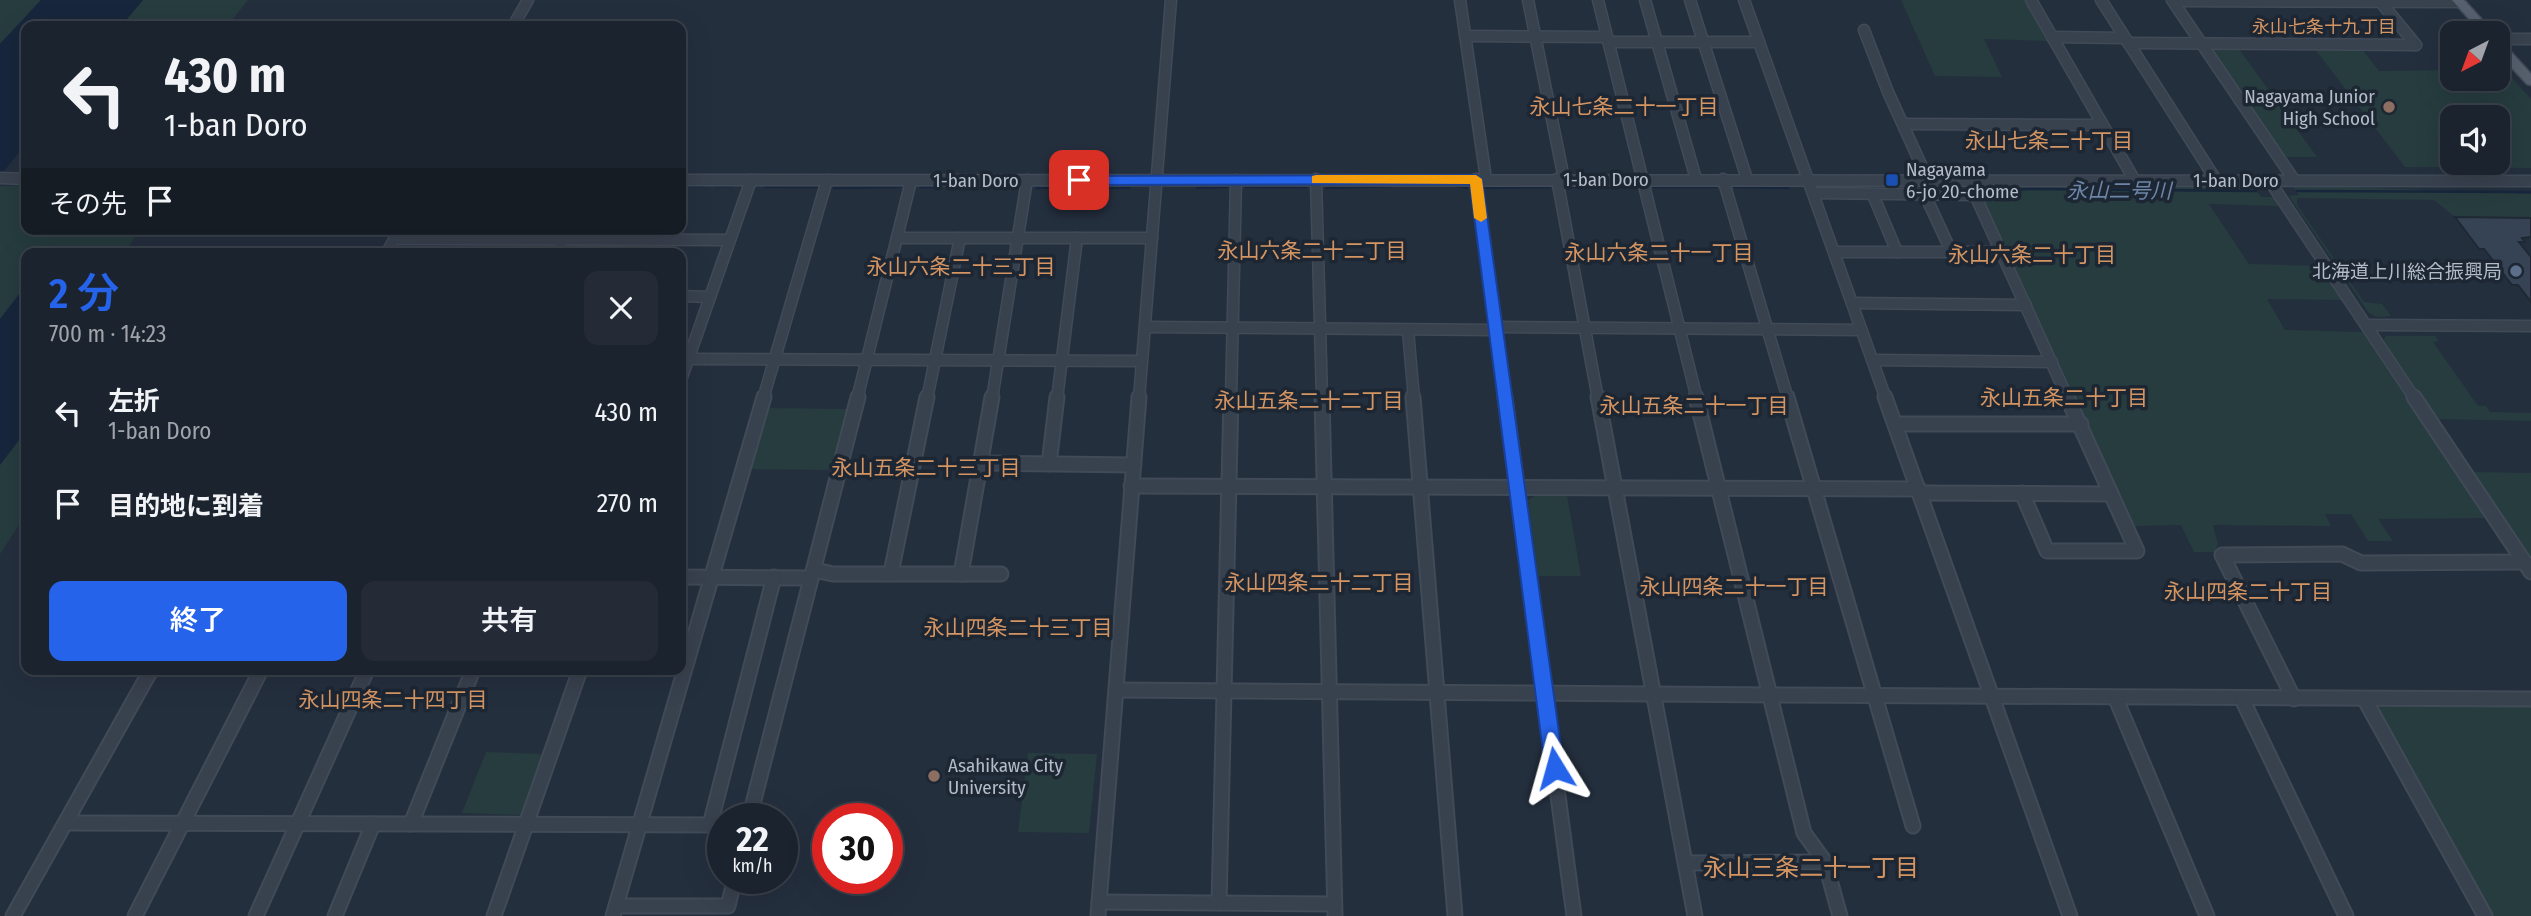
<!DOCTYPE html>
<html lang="ja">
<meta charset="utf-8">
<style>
body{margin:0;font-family:"Fira Sans Condensed","Noto Sans JP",sans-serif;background:#242b36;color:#f1f3f6;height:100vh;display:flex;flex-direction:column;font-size:26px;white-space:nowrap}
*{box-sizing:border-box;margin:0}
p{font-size:23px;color:#a0a4aa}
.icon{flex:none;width:38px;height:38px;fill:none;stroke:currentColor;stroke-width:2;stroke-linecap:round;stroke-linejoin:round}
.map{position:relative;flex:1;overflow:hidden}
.details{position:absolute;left:21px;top:248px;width:665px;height:427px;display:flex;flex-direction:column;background:#1b232e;border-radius:14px;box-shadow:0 7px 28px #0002,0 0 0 2px #39404a}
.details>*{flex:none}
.top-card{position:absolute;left:21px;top:21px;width:665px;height:214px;border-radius:14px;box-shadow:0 7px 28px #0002,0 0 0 2px #39404a;background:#1b232e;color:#f1f3f6;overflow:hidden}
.needle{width:46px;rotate:221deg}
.tools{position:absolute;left:2440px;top:21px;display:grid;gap:14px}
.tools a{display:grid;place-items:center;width:70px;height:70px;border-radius:14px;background:#1b232e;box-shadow:0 7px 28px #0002,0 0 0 2px #39404a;font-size:35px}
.speed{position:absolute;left:707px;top:803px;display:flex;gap:14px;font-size:35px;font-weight:700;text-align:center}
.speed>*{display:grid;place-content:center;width:91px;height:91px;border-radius:50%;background:#1b232e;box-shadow:0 7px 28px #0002,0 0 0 2px #39404a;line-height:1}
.speed small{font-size:18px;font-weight:400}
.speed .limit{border:10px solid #d22;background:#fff;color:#111}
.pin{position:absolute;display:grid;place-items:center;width:60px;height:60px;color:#fff;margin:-30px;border-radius:14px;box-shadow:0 4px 10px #0006}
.me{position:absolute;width:77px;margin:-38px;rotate:352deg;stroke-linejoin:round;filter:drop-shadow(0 0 5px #0008)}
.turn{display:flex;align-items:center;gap:24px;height:147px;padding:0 28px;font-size:32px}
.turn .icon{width:91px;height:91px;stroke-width:2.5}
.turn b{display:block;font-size:49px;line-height:60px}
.then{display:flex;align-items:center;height:66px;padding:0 28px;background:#0003;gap:14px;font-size:26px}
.round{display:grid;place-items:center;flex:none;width:74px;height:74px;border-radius:14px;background:#242b36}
.head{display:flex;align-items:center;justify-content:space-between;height:119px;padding:0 28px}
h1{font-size:42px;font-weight:600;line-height:52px;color:#2563eb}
.button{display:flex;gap:14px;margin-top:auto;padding:14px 28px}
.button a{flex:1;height:80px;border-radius:14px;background:#2563eb;color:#fff;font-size:28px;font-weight:600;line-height:80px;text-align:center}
.button a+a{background:#242b36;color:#f1f3f6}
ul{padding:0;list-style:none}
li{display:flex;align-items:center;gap:21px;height:91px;padding:0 28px}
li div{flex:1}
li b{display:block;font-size:26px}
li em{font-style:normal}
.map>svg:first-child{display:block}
.green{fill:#263c3f;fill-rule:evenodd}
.water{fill:#17263c}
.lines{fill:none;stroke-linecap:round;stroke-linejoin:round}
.stream{stroke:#17263c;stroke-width:2.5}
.building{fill:#364354;stroke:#1f2835;stroke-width:2}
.minor-far1-casing{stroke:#414a57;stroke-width:13}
.minor-casing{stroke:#414a57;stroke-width:17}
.major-casing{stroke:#414a57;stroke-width:3}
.minor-far1{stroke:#38414e;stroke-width:10}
.minor{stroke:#38414e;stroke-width:13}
.major{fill:#56606e;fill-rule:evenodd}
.route{fill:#2563eb;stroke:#184099;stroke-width:2}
.slow{fill:#f59e0b}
.education-dot{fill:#8d6e63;stroke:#1d2633;stroke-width:2.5}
.transit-dot{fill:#1a4fb4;stroke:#1d2633;stroke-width:2.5}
.service-dot{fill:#5c6f8a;stroke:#1d2633;stroke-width:2.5}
.labels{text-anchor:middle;stroke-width:7;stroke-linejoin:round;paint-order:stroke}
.far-neighbourhood-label{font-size:18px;fill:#d59563;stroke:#1d2633}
.poi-label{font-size:19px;fill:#b4bcc9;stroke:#1d2633;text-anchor:end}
.street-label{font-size:19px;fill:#b4bcc9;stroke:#1d2633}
.neighbourhood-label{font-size:21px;fill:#d59563;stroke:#1d2633}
.water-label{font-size:21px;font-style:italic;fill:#6d86a8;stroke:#1d2633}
.near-neighbourhood-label{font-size:24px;fill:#d59563;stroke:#1d2633}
</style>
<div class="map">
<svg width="2531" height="916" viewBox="0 0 2531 916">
<rect width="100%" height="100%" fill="#242f3e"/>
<g class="green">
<path d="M0,0H41L0,44Z"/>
<path d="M143,0H248L227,26H121Z"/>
<path d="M1901,0H2024L2047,41L1984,39L2002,77L1935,76Z"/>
<path d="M2214,49H2239L2317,157H2283L2212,52Z"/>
<path d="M2315,49H2362L2379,71L2452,70V79H2497V70H2505L2531,99V168L2405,167ZM2452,117H2497V163H2452Z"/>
<path d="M2292,185L2531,194V218L2455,217L2434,200L2297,198V205L2364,302L2382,304L2391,316L2377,317L2369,313L2289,196L2299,195Z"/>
<path d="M0,186H26V229H141L123,254H26V514L0,554Z"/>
<path d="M1972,186L2254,187L2261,197H2274L2279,206L2209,204L2249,264L2320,266L2342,300L2267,299L2285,330L2364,332L2485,518L2378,519L2393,541H2368L2351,514H2325L2331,526L2213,525L2218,544L2215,552H2194L2181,525L2130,526Z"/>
<path d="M2386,336H2435L2439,341L2433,342L2478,406H2486L2490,412L2531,413V421L2434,419L2383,340Z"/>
<path d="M767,408L847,409L832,470L748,469Z"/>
<path d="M2472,472L2531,473V560Z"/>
<path d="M1536,495H1567L1581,576H1538L1528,500Z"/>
<path d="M2374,705L2531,706V916H2488Z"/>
<path d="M486,752L543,754L521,815L462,813Z"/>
<path d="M1028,753L1097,754L1089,833L1018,832Z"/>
</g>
<g class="water">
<path d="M41,0H143L121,26H26V144L0,176V44Z"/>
<path d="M26,285V431L0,465V319Z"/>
</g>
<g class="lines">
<g class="stream">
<path d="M1454,185L1467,188"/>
<path d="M682,186H704"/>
<path d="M715,186H733"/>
<path d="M765,187H817"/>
<path d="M921,187H941"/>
<path d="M958,187L973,189"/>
<path d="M1246,187H1306"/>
<path d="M1568,187H1632"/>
<path d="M1654,187H1716"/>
<path d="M1734,187L1788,188"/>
<path d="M834,188L900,187"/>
<path d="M995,188H1019"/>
<path d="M1037,188H1047"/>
<path d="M1060,188H1088"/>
<path d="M1103,188H1129"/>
<path d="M1197,188L1228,187"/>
<path d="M1326,188L1393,186"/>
<path d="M1485,188L1550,187"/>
<path d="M1856,188H1890"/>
<path d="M1906,188L1973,189"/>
<path d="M2297,191L2531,192"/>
<path d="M1983,192L2028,189L2256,191"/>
</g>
</g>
<path class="building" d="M2455,217L2531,218V237L2522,238L2525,242H2519L2531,257V302L2518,285H2512L2484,249H2479Z"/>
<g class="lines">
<defs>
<g id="minor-far1">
<path d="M1460,0L1486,179"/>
<path d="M1528,0L1564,179"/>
<path d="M1598,0L1697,399"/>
<path d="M1645,0L1696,179"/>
<path d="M1690,0L1747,179"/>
<path d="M1744,0L1886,399"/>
<path d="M2031,0L2135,181"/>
<path d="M2101,0L2216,180"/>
<path d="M2172,0L2294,180"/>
<path d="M2379,0L2416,45"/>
<path d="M2173,1L2460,2"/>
<path d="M513,26L528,0"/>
<path d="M1864,30L1888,92L1928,180"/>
<path d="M1466,36L1607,37"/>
<path d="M2052,37L2124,38"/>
<path d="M2497,39H2531"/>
<path d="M1608,42H1759"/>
<path d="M2128,43L2416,45"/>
<path d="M1904,124L2102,125"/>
<path d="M0,178L26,179"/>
<path d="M1316,179L1322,399"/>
<path d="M1476,179L1505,399"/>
<path d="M1557,179L1598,399"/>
<path d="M1723,179L1788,399"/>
<path d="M681,180L2531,181"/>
<path d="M2269,180L2415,399"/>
<path d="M1814,193L1975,195L2068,399"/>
<path d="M1873,195L1897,252"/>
<path d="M1925,195L1952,253"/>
<path d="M897,238H1152"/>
<path d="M395,239L730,240"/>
<path d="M1834,252H2001"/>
<path d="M386,254L400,229"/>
<path d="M557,254L568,229"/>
<path d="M681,296L710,297"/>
<path d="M1853,303L2026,305"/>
<path d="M2367,325L2531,326"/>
<path d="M1145,327L1495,330"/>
<path d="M1494,327L1861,330"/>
<path d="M1408,330L1414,399"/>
<path d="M681,359L1141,361"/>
<path d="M1872,360L2052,362"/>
<path d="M681,380L751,180"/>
<path d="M763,399L827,180"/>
<path d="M857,399L911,181"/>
<path d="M927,399L960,238"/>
<path d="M992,399L1027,180"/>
<path d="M1057,399L1077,238"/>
<path d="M1139,399L1171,0"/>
<path d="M1231,399L1236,180"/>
</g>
<g id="minor">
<path d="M1322,397L1335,916"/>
<path d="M1413,397L1455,916"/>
<path d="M1505,397L1574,916"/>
<path d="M1598,397L1695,916"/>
<path d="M1696,397L1804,833L1825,862L1840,916"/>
<path d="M1787,397L1913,826"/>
<path d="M1885,397L2070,916"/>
<path d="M2414,397L2531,572"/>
<path d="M1895,424H2081"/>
<path d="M982,463L1134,465"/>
<path d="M1049,464L1057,397"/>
<path d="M1131,486L1919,489"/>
<path d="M1920,493L2111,494"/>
<path d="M2022,493L2047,551H2137L2067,397"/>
<path d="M815,570L833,574H1001"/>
<path d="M891,573L927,397"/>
<path d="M961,574L992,397"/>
<path d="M681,577L809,578"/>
<path d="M1116,690C1588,692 2059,699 2531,699"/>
<path d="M2116,699L2207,916"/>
<path d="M2242,699L2346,916"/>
<path d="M2294,699L2222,555L2342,554L2361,563L2525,562"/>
<path d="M2365,700L2485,916"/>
<path d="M749,819L858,397"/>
<path d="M66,823L723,825"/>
<path d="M411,824L473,670"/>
<path d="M710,825L774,577"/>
<path d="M1686,863L1825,862"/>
<path d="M1099,902L1334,904"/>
<path d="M1219,903L1231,397"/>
<path d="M616,906H728L735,878"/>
<path d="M13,916L151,670"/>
<path d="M135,916L261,670"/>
<path d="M256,916L367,670"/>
<path d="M335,916L373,824"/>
<path d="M494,916L580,670"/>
<path d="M613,916L764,397"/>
<path d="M1098,916L1139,397"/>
</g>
<g id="major">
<path d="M2452,0H2464L2494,33H2482Z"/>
<path d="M2497,40L2501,41L2531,74V85L2527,84L2497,52Z"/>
</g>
</defs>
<use href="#minor-far1" class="minor-far1-casing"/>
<use href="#minor" class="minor-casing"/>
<use href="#major" class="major-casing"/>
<use href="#minor-far1" class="minor-far1"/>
<use href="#minor" class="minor"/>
<use href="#major" class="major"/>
</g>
<path class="route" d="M1476,175L1482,179L1564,768L1561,774L1555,776L1548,774L1545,768L1470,184L1079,185L1072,180L1079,176Z"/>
<path class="slow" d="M1316,175H1476L1482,179L1487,218L1481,222L1474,218L1470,184L1312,183V176Z"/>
<g class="education-dot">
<circle cx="2389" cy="107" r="7"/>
<circle cx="934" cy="776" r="7"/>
</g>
<rect class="transit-dot" x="1885" y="173" width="14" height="14" rx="3.5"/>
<circle class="service-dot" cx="2516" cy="271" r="7"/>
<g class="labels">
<g class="far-neighbourhood-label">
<text x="2324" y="33">永山七条十九丁目</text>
</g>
<g class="poi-label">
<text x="2375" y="103">Nagayama Junior<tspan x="2375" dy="22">High School</tspan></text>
<text x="1906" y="176" text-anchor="start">Nagayama<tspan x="1906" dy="22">6-jo 20-chome</tspan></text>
<text x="2502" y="278">北海道上川総合振興局</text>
<text x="948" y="772" text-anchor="start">Asahikawa City<tspan x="948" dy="22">University</tspan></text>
</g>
<g class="street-label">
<text x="1606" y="186">1-ban Doro</text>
<text x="976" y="187">1-ban Doro</text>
<text x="2236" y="187">1-ban Doro</text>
</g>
<g class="neighbourhood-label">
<text x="1624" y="114">永山七条二十一丁目</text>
<text x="2049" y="148">永山七条二十丁目</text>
<text x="1312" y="258">永山六条二十二丁目</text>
<text x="1659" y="260">永山六条二十一丁目</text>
<text x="2032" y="262">永山六条二十丁目</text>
<text x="961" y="274">永山六条二十三丁目</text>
<text x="2064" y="405">永山五条二十丁目</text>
<text x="1309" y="408">永山五条二十二丁目</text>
<text x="1694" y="413">永山五条二十一丁目</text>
<text x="926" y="475">永山五条二十三丁目</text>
<text x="1319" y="590">永山四条二十二丁目</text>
<text x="1734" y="594">永山四条二十一丁目</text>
<text x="2248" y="599">永山四条二十丁目</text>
<text x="1018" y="635">永山四条二十三丁目</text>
<text x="393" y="707">永山四条二十四丁目</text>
</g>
<g class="water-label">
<text x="2119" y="198">永山二号川</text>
</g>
<g class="near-neighbourhood-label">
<text x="1811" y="876">永山三条二十一丁目</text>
</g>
</g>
</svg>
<div class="tools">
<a><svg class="needle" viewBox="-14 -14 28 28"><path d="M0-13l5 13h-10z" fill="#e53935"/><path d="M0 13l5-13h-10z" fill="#a0a4aa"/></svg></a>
<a><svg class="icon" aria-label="sound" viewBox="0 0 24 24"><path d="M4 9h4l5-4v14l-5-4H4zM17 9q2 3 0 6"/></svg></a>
</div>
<div class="speed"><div>22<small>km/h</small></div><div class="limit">30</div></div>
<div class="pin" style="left:1079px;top:180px;background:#d93025"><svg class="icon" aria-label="arrive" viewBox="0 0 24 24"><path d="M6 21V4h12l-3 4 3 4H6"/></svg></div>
<svg class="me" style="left:1555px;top:768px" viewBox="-20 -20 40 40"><path d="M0-17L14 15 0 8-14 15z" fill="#2563eb" stroke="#fff" stroke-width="4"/></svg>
<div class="top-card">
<div class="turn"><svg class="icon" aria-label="left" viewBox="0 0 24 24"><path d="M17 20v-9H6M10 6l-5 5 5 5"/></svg><div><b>430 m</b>1-ban Doro</div></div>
<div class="then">その先<svg class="icon" aria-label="arrive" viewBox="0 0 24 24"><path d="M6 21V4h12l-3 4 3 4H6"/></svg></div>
</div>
<section class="details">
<div class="head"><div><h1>2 分</h1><p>700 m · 14:23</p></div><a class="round"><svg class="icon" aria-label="close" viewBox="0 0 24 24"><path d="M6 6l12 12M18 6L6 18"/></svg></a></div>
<ul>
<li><svg class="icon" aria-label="left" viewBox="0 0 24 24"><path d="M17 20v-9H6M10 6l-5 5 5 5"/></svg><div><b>左折</b><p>1-ban Doro</p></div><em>430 m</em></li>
<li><svg class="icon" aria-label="arrive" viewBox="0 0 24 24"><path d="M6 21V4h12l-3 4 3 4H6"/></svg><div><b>目的地に到着</b></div><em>270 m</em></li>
</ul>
<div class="button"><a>終了</a><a>共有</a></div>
</section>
</div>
